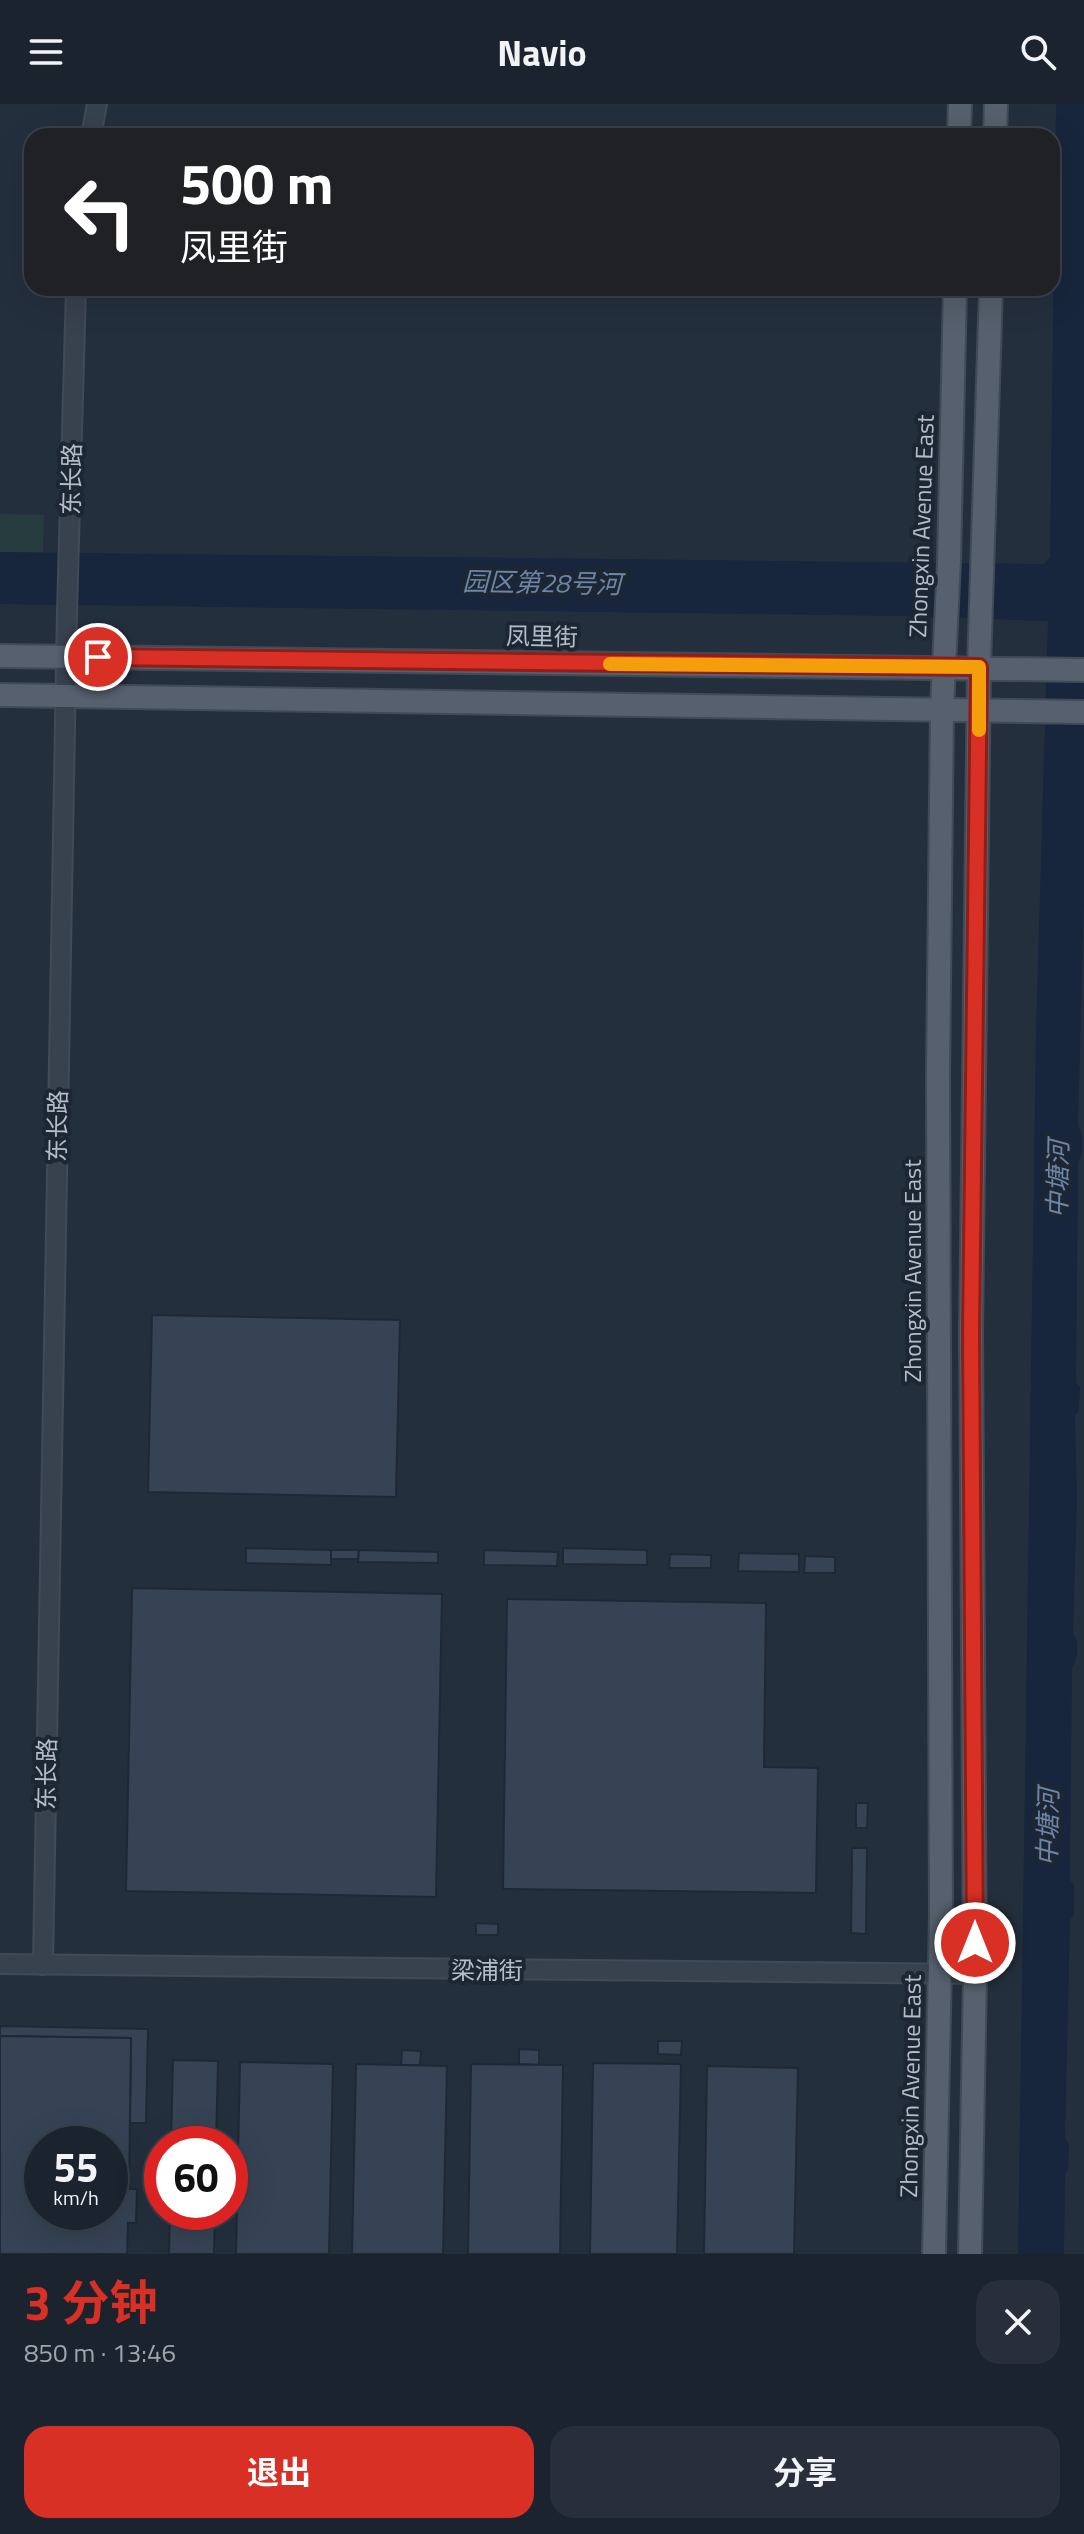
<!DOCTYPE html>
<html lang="zh">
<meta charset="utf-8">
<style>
body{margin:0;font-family:"Titillium Web","Noto Sans SC",sans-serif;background:#282f3a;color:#f1f3f6;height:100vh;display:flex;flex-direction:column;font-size:30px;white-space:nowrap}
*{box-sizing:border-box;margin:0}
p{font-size:26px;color:#a0a4aa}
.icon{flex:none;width:44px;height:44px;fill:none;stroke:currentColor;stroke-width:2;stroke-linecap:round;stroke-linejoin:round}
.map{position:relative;height:2150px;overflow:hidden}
.panel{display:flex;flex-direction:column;background:#1b232e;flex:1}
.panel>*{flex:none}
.guide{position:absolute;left:24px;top:24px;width:1036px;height:168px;border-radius:24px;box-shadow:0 8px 32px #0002,0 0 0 2px #39404a;background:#202124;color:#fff;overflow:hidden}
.speed{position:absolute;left:24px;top:2022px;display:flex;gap:16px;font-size:40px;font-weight:700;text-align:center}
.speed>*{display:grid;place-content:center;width:104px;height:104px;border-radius:50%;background:#1b232e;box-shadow:0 8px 32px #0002,0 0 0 2px #39404a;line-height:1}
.speed small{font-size:20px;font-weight:400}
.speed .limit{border:12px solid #d22;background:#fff;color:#111}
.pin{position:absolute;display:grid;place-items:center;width:68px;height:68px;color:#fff;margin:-34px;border:4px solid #fff;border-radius:50%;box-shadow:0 2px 8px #0007}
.me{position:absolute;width:88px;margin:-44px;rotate:0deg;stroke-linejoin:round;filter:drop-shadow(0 0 6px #0008)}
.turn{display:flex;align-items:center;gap:28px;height:168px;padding:0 24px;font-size:36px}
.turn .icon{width:104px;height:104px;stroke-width:2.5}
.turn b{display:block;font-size:56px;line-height:68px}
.round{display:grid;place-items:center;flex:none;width:84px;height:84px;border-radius:24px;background:#282f3a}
.head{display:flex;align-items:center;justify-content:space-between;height:136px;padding:0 24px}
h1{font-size:48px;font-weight:700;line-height:60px;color:#d93025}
.cta{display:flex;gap:16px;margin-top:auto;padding:16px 24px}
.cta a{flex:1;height:92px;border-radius:24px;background:#d93025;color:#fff;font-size:32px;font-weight:700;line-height:92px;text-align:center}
.cta a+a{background:#282f3a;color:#f1f3f6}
header{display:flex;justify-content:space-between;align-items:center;height:104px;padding:0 24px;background:#1b232e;font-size:36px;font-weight:700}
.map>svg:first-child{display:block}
.green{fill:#263c3f}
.water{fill:#17263c}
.building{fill:#364354;stroke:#1f2835;stroke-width:2;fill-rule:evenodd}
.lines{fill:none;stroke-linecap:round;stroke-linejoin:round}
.minor-casing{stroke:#414a57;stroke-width:22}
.major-casing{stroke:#414a57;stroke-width:26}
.minor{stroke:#38414e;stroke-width:18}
.major{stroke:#56606e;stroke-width:22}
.route-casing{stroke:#8d1f18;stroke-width:20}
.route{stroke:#d93025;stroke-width:14}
.slow{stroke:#f59e0b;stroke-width:14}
.labels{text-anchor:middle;stroke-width:8;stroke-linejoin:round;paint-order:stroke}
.street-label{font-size:24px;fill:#b4bcc9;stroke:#1d2633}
.water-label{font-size:26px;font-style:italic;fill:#6d86a8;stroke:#1d2633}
</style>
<header><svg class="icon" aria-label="menu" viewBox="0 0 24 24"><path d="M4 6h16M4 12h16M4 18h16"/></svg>Navio<svg class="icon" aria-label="search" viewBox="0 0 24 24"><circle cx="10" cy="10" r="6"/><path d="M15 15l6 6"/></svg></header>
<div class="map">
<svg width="1084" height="2150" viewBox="0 0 1084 2150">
<rect width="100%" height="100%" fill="#242f3e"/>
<path class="green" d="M0,410L44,411L43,449L0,448Z"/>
<path class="water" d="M1056,0H1084V800L1078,1021C1084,1033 1084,1046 1078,1059L1076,1278L1080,1283L1079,1307L1075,1312L1077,1395L1073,1529C1080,1539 1078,1554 1072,1564L1070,1776L1074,1781V1810L1070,1816L1065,2034L1069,2040L1068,2066L1065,2070L1064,2150H1018L1036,926L1048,517L900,512L0,500V448L1044,460L1050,453Z"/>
<g class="building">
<path d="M152,1211L400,1216L396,1393L148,1388Z"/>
<path d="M246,1444L331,1446V1461L246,1459Z"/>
<path d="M563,1444L647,1446V1461L563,1460Z"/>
<path d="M331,1446H359L358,1455H331Z"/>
<path d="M359,1446L438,1448V1459L358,1458Z"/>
<path d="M484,1446L558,1448L557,1462L484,1461Z"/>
<path d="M739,1449L799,1450V1468L738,1467Z"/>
<path d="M670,1450L711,1451V1464H669Z"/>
<path d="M805,1452L835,1453V1469H804Z"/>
<path d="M132,1484L442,1490L436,1793L126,1787Z"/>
<path d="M507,1495L766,1499L764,1663L818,1664L816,1789L503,1785Z"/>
<path d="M856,1699H868L867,1724H856Z"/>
<path d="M852,1744H867L866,1830L851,1829Z"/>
<path d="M476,1819L498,1820V1831H476Z"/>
<path d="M0,1922L148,1925L146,2019H130L131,1934L0,1932Z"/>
<path d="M0,1932L131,1934L129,2085H137L136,2119H128L127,2150H0ZM42,2040H110V2108H42Z"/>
<path d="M658,1937H682L681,1951L658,1950Z"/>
<path d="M519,1945L539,1946V1961L519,1960Z"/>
<path d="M402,1946L421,1947L420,1961H401Z"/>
<path d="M173,1956L218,1957L216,2040H171Z"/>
<path d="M240,1958L333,1960L329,2150H236Z"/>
<path d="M593,1959L681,1960L677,2150H590Z"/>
<path d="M356,1960L447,1962L443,2150H352Z"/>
<path d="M471,1960L563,1961L560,2150H468Z"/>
<path d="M707,1962L798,1964L794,2150H704Z"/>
<path d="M170,2108H215L214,2150H169Z"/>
</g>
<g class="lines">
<defs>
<g id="minor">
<path d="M91,32L97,0"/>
<path d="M0,1860L975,1870"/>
<path d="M43,1861L67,508L76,184"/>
</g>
<g id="major">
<path d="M959,32L960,0"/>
<path d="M995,32L996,0"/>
<path d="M0,552L1084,566"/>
<path d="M0,591L1084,608"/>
<path d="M934,2150L941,1811L938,971L942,604L949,457L955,184"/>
<path d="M970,2150L975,1870L971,1228L979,563L991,184"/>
</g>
</defs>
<use href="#minor" class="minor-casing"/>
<use href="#major" class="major-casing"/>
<use href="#minor" class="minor"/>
<use href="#major" class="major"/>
</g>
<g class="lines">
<defs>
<path id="route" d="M98,553L979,563L971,1228L975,1839"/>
</defs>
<use href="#route" class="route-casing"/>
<use href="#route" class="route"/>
<path class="slow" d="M610,560L979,563V626"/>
</g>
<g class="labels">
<g class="street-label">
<text transform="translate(72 375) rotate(-89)" y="8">东长路</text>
<text transform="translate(922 422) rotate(-88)" y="8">Zhongxin Avenue East</text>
<text transform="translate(542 533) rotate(1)" y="8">凤里街</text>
<text transform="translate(58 1022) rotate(-89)" y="8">东长路</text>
<text transform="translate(913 1167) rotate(-90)" y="8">Zhongxin Avenue East</text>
<text transform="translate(47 1670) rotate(-89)" y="8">东长路</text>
<text x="487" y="1875">梁浦街</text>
<text transform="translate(911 1982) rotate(-89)" y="8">Zhongxin Avenue East</text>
</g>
<g class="water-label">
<text transform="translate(542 479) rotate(1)" y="9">园区第28号河</text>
<text transform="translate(1058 1075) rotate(-89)" y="9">中塘河</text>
<text transform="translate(1048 1723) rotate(-89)" y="9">中塘河</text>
</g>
</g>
</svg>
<div class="speed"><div>55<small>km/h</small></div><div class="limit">60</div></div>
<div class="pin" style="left:98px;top:553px;background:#d93025"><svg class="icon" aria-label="arrive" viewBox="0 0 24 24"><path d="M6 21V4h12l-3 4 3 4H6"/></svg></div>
<svg class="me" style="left:975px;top:1839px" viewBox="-20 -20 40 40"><circle r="17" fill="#d93025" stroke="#fff" stroke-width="3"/><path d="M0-11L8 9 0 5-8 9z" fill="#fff"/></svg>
<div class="guide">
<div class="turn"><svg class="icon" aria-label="left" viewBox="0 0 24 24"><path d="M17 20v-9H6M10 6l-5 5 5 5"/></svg><div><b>500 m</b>凤里街</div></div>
</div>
</div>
<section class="panel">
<div class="head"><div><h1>3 分钟</h1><p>850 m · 13:46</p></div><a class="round"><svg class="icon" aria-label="close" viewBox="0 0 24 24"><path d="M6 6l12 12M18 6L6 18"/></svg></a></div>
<div class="cta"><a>退出</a><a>分享</a></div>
</section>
